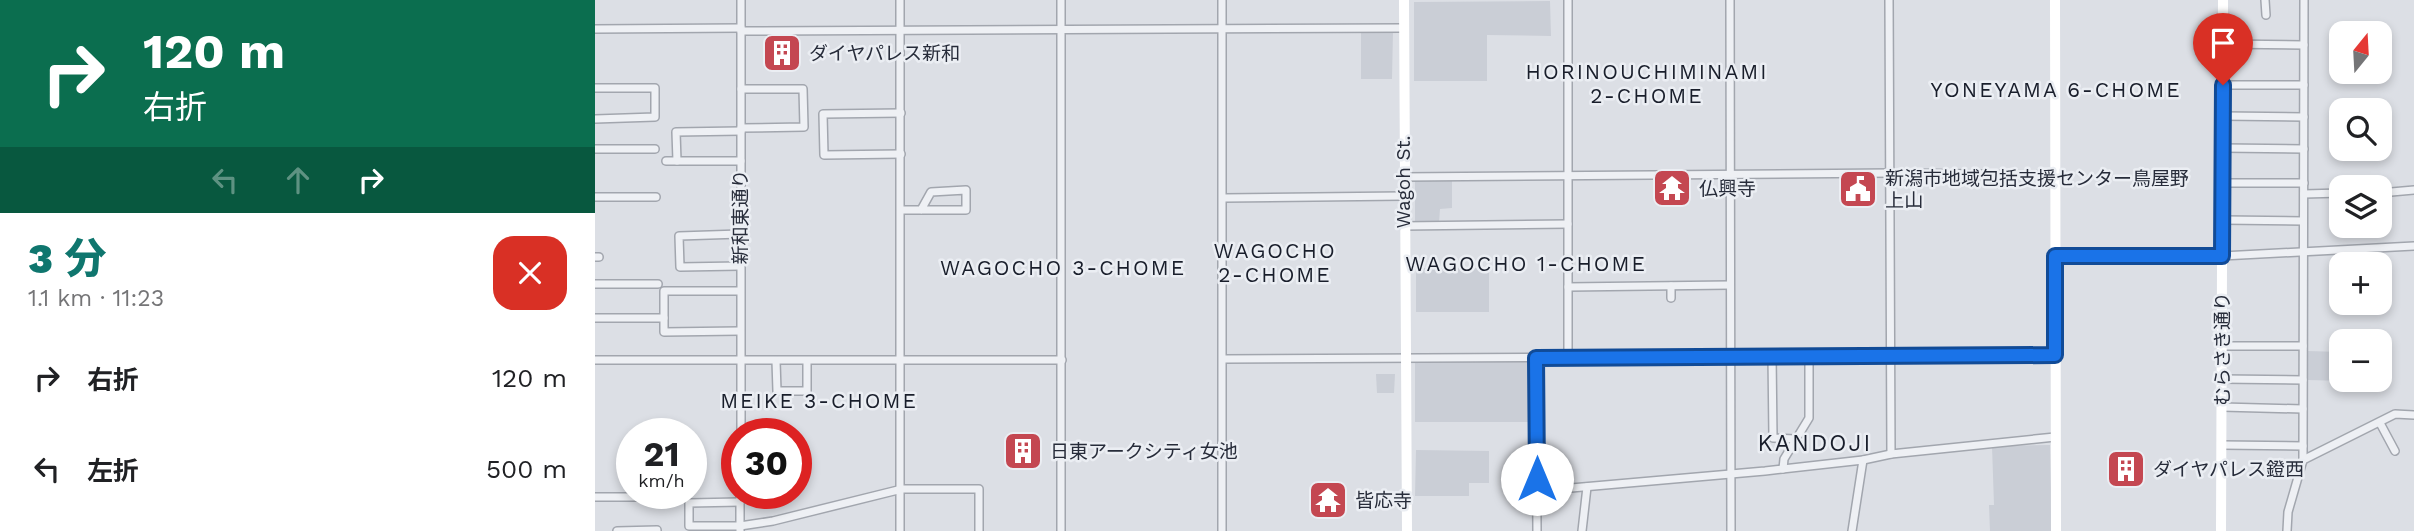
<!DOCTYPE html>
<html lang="ja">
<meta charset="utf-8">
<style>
body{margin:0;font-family:"Work Sans","Noto Sans JP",sans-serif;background:#f6f6f6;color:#202124;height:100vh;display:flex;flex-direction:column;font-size:26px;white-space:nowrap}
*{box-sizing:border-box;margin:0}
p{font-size:23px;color:#757577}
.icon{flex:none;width:38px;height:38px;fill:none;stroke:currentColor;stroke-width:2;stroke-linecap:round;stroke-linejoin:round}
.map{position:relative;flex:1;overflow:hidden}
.panel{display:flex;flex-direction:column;background:#fff;width:595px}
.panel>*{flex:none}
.hud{background:#0b6e4f;color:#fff;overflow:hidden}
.needle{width:46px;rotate:18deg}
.buttons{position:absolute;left:1734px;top:21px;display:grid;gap:14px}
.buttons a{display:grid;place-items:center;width:63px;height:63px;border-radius:14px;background:#fff;box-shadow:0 4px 10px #0003;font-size:35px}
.speed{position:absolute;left:21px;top:418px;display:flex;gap:14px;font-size:35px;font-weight:700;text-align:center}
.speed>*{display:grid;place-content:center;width:91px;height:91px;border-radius:50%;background:#fff;box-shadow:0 4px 10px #0003;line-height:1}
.speed small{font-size:18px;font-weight:400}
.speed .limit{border:10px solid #d22;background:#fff;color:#111}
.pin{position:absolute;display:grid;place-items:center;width:60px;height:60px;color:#fff;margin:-72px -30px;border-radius:50% 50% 50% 0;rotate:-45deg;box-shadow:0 0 7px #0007}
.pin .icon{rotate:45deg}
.me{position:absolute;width:77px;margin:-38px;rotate:0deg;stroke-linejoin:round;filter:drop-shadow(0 0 5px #0008)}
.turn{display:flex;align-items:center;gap:24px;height:147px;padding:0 28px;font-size:32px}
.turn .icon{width:91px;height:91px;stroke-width:2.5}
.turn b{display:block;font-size:49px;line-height:60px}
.lanes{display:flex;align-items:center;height:66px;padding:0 28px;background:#0003;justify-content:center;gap:35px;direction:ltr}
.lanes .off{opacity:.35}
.round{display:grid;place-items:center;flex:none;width:74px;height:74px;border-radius:21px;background:#f6f6f6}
.headline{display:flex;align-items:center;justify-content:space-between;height:119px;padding:0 28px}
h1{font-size:42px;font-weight:800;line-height:52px;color:#0f766e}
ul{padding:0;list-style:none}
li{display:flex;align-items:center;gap:21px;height:91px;padding:0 28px}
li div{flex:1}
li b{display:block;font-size:26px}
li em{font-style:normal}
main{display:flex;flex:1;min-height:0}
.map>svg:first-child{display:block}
.built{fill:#caced6}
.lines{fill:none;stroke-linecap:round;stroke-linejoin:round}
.street-casing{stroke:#a2a6ae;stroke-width:10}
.street{stroke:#eef0f4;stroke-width:7}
.secondary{stroke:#fff;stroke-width:10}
.route-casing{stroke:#114b97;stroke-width:18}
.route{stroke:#1a73e8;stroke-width:12}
.labels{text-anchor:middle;stroke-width:5;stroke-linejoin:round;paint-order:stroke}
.poi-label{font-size:19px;fill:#272c3a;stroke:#ebeef3;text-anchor:start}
.street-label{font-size:19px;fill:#272c3a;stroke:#ebeef3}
.neighbourhood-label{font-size:21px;letter-spacing:2px;fill:#191e2b;stroke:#ebeef3}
.quarter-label{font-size:23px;letter-spacing:2px;fill:#191e2b;stroke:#ebeef3}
</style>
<main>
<section class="panel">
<div class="hud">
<div class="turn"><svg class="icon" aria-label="right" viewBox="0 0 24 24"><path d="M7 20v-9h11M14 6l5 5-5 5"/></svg><div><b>120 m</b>右折</div></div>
<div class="lanes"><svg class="icon off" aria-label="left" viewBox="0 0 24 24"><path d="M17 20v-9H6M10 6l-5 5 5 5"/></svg><svg class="icon off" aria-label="ahead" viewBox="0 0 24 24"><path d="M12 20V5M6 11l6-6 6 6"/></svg><svg class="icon" aria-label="right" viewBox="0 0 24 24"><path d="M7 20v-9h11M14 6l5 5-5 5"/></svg></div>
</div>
<div class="headline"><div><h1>3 分</h1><p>1.1 km · 11:23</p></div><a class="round" style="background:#d93025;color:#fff"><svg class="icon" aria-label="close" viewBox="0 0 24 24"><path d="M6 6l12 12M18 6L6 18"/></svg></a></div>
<ul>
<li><svg class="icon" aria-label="right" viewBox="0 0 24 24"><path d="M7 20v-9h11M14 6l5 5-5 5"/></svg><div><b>右折</b></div><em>120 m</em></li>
<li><svg class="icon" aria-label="left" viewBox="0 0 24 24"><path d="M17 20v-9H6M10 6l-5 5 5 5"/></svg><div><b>左折</b></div><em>500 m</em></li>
</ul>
</section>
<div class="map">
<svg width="1819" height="531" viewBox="0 0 1819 531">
<rect width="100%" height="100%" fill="#dcdfe5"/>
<g class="built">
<path d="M955,1L956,36L892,35V81H819V2Z"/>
<path d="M766,31H798L797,79H766Z"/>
<path d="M820,179H857V208L845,209L844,223L820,222Z"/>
<rect x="821" y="268" width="73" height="44"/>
<path d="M1712,351L1746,352V380H1785V353H1788V382L1712,380Z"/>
<rect x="820" y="360" width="117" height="62"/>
<path d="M781,374H800L799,393H782Z"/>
<path d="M1455,445L1457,531H1395L1394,505H1399L1397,446Z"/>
<path d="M821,450L894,451V483H874V496H820Z"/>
</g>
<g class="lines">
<defs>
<g id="street">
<path d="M146,0V434"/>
<path d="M305,0V531"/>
<path d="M466,0V531"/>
<path d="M973,0V358"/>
<path d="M1135,0L1136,531"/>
<path d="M1294,0L1296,454"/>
<path d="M1670,0L1671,15"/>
<path d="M0,29L146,28"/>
<path d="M146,31L808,28"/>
<path d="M1628,44L1709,45"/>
<path d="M1628,85H1709"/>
<path d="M0,88H60V117L0,119"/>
<path d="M306,113L228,114L229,155L306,154"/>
<path d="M1628,116L1709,117"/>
<path d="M146,128L209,127L208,89H146"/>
<path d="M1628,148L1709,149"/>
<path d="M0,149H60"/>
<path d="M71,161H146"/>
<path d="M82,161L81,132L146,131"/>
<path d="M808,177L1296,173L1460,175"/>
<path d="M1628,183H1709"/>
<path d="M1785,193L1819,190"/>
<path d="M1709,194L1746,193"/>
<path d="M0,197H61"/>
<path d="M629,198L808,196"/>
<path d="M306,210H371V190L336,192L326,210"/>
<path d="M1628,220L1708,221"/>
<path d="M808,226L973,224"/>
<path d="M1460,256H1627L1819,246"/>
<path d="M0,257H4"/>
<path d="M145,266L85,267L84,236L145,234"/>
<path d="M0,284H63"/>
<path d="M973,287L1135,285"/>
<path d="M1076,298V286"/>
<path d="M0,318H69"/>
<path d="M145,331L69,332V291H145"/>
<path d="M1627,346H1708"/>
<path d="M1177,355L1178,438L1201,439"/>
<path d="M941,358L942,531"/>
<path d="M629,359L1460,355"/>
<path d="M0,360H467"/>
<path d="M181,361L182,391H212V361"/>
<path d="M1627,379L1708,380"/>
<path d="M1627,407L1708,409"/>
<path d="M1785,423L1800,451"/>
<path d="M1627,445L1708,446"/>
<path d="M1708,460L1800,414L1819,415"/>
<path d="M1188,469L1189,459L1214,418V355"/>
<path d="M942,491L1170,471L1268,460L1296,454L1460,437"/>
<path d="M145,494V531"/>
<path d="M0,497H63"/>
<path d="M145,502L94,503V526H145L178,521L307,489H384V531"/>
<path d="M22,531L62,530"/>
<path d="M627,531V0"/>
<path d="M987,531L992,487"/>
<path d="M1257,531L1268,460"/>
<path d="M1692,531L1693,512L1708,460L1709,0"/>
</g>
</defs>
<use href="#street" class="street-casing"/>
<use href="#street" class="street"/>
<g class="secondary">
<path d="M809,0L812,531"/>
<path d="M1460,0L1461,531"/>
<path d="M1626,531L1628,0"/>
</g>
</g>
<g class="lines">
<defs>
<path id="route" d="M942,479L941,358L1460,355V256H1627L1628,85"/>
</defs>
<use href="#route" class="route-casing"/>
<use href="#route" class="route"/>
</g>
<defs>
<symbol id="building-square" viewBox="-11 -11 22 22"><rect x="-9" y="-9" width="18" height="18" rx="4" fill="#c44751" stroke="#ebeef3"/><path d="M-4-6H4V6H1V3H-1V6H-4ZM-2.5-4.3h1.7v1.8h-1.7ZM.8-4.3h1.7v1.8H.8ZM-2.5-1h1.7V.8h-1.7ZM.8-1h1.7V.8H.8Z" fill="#fff"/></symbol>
<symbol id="temple-square" viewBox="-11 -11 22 22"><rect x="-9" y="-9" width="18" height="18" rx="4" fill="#c44751" stroke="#ebeef3"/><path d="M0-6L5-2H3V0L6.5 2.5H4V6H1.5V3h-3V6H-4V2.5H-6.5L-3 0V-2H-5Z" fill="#fff"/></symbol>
<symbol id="civic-square" viewBox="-11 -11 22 22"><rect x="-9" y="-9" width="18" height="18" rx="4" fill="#c44751" stroke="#ebeef3"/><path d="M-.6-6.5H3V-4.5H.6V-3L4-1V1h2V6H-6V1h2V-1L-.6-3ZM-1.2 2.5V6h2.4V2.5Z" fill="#fff"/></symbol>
</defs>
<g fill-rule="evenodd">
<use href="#building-square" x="165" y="31" width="44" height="44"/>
<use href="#temple-square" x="1055" y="166" width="44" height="44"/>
<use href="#civic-square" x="1241" y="167" width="44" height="44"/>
<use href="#building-square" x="406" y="429" width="44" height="44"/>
<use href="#building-square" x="1509" y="447" width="44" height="44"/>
<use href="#temple-square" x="711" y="478" width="44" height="44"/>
</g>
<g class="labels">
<g class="poi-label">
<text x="214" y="60">ダイヤパレス新和</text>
<text x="1290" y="185">新潟市地域包括支援センター鳥屋野<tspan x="1290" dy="22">上山</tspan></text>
<text x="1104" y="195">仏興寺</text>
<text x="455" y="458">日東アークシティ女池</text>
<text x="1558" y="476">ダイヤパレス鐙西</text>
<text x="760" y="507">皆応寺</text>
</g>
<g class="street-label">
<text transform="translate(808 182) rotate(-90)" y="7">Wagoh St.</text>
<text transform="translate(145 217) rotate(-90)" y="7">新和東通り</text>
<text transform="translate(1627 349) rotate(-90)" y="7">むらさき通り</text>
</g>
<g class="neighbourhood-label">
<text x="1052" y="79">HORINOUCHIMINAMI<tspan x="1052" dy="24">2-CHOME</tspan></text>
<text x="1461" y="97">YONEYAMA 6-CHOME</text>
<text x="680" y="258">WAGOCHO<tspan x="680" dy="24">2-CHOME</tspan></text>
<text x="931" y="271">WAGOCHO 1-CHOME</text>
<text x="468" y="275">WAGOCHO 3-CHOME</text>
<text x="224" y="408">MEIKE 3-CHOME</text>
</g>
<g class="quarter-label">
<text x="1220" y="451">KANDOJI</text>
</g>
</g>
</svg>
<div class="buttons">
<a><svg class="needle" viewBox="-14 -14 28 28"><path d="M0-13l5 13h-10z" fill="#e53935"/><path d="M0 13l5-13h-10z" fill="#757577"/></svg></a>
<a><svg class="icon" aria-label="search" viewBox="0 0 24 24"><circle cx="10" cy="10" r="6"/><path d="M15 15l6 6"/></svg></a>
<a><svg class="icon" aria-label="layers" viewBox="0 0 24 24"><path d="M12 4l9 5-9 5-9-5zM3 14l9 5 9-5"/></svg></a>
<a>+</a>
<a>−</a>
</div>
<div class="speed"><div>21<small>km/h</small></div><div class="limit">30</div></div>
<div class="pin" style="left:1628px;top:85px;background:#d93025"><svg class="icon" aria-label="arrive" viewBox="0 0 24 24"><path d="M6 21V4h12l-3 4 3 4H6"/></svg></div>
<svg class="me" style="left:942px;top:479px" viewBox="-20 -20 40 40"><circle r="19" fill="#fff"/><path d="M0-13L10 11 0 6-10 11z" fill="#1a73e8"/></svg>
</div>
</main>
